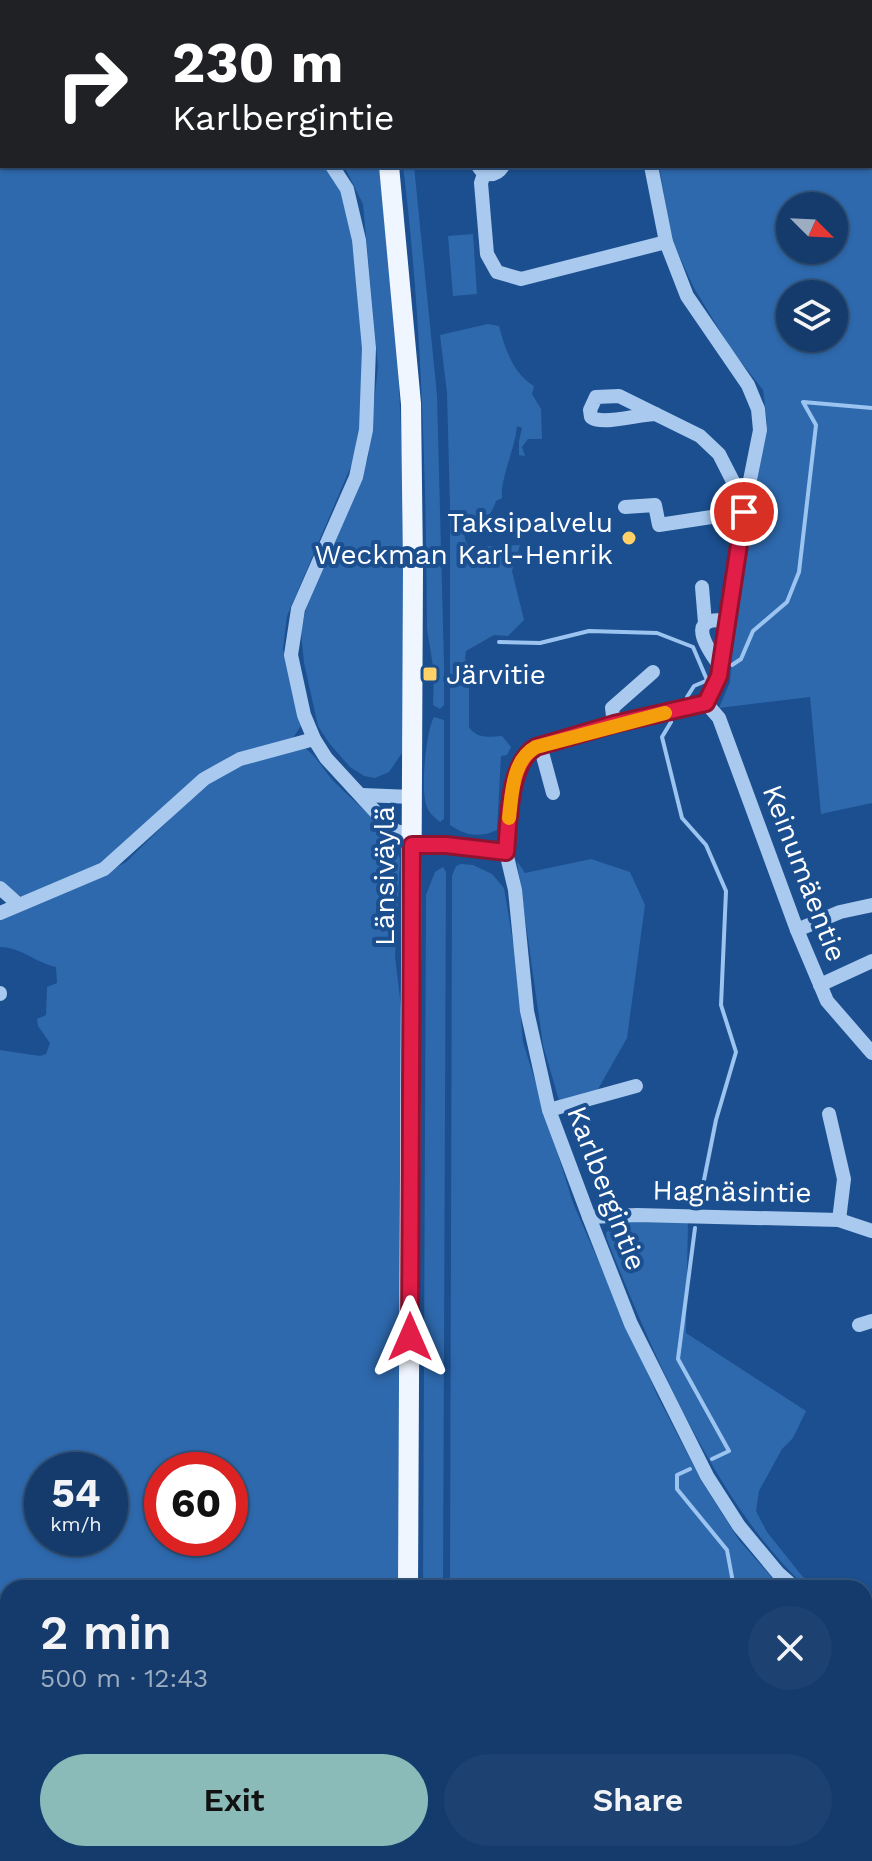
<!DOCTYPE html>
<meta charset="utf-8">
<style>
body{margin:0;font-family:"Work Sans",sans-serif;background:#1d4271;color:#f1f3f6;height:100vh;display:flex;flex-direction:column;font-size:30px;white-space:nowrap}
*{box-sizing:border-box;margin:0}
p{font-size:26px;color:#9dadc1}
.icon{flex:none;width:44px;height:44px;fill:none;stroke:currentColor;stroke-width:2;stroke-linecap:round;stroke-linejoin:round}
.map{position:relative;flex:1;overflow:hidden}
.sheet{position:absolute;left:0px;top:1580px;width:872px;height:282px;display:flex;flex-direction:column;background:#143b6b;border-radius:24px 24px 0 0;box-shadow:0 2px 6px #0004,0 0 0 2px #33557e}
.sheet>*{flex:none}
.top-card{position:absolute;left:0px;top:0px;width:872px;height:168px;box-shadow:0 2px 6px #0004,0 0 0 2px #33557e;background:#202124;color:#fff;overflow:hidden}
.needle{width:52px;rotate:114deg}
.fabs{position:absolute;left:776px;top:192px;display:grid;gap:16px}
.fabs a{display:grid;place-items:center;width:72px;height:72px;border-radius:50%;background:#143b6b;box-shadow:0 2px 6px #0004,0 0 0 2px #33557e;font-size:40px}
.speed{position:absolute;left:24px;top:1452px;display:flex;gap:16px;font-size:40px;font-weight:700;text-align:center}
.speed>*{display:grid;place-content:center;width:104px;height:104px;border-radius:50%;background:#143b6b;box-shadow:0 2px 6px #0004,0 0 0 2px #33557e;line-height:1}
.speed small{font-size:20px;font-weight:400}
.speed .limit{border:12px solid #d22;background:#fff;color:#111}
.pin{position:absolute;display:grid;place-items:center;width:68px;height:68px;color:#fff;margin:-34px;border:4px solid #fff;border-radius:50%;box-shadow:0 2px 8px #0007}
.me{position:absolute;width:88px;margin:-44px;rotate:0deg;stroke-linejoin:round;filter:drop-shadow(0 0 6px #0008)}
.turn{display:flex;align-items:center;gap:28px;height:168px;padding:0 40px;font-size:36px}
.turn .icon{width:104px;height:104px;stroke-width:2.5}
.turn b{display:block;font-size:56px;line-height:68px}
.round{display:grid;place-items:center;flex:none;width:84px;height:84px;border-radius:42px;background:#1d4271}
.overview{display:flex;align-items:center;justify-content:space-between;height:136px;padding:0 40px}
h1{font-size:48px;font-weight:600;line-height:60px}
.primary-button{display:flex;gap:16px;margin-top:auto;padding:16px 40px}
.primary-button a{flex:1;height:92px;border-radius:48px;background:#8bbbb9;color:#111;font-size:32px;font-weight:600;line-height:92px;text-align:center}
.primary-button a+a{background:#1d4271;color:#f1f3f6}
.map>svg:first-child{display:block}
.green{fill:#2e69ad;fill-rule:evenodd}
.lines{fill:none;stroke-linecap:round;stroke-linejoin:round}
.stream{stroke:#9cc4f0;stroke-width:4}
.minor{stroke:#a9c9ee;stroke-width:14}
.major{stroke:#f0f6ff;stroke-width:20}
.route-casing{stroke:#92132f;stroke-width:20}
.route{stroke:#e11d48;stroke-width:14}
.slow{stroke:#f59e0b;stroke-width:14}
.poi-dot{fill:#ffd166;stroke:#1b4f8f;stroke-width:3}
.labels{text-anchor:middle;stroke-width:8;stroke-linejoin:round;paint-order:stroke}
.poi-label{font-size:28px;fill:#fff;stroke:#1b4f8f;text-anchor:end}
.street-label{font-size:28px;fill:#fff;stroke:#1b4f8f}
</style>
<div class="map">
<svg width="872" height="1861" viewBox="0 0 872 1861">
<rect width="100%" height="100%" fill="#1b4f8f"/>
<g class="green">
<path d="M0,0H352V2H2V26Z"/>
<path d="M624,0H872V803L821,814L810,697L719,708L730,682L735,615L767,423L763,390L731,349L694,288L672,240L659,166H870V2ZM790,206H834V250H790ZM790,294H834V338H790Z"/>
<path d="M0,46L2,166H325L338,182L348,209L364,345L361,430L351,466L287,616L283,649L302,724L293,738L235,756L100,866L22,897L0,882Z"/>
<path d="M344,166H379L398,366L402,451L405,734L402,753L389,772L375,778L364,776L350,767L329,743L318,726L304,663L301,631L308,600L368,458L378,367L363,204Z"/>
<path d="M403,166H414L437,395L444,664V705L440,709L433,705L434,672L427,629C426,474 422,320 403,166Z"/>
<path d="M473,234L477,294L453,296L448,236Z"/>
<path d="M488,324L499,326C505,349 513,373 534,386L532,394L541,409L542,439H528L522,447L525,456L519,455V441L522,428L517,426C515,449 500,479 502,498L496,501C491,516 486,520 470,521C463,528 462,540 470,547L520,545L512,571L524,620L508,636L494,635L466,651L465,659L469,667V727C477,739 489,737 502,736L511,747L507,755L501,756L497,830C479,838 466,836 450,825V506L447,393L440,335Z"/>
<path d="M434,717L444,720V819L440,822C435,818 429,813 427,807C420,791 426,731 434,717Z"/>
<path d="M305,748C316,756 321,766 330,777C352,802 390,826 400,859L395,956L402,1016L400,1588H8V1621L0,1623V1050L40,1056L46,1054L50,1043L38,1026L37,1019L46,1015L47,987L57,983L56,967C34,962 21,947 0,947V921L1,918L102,875L126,862L204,786L245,762ZM42,1470H110V1538H42ZM162,1470H230V1538H162Z"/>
<path d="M591,859L630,872L645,905L627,1038L593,1098L560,1104L543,1045L517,861L525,873Z"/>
<path d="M461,864L473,865L492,874L504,888L516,960L523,1042L573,1203L658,1397L701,1480L739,1540L781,1588H450L452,876L456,866Z"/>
<path d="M443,867L446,872L443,1588H423L426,895L435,872Z"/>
<path d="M688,1220L686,1333L806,1411L793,1438L782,1449L759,1491L756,1511L767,1532L802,1576L817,1588H807C718,1508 651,1350 607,1239L606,1233L616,1222Z"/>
<path d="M864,1651L872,1655V1687L864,1686Z"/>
<path d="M8,1677V1854H397V1861H0V1713Z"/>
<path d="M445,1854H542L541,1861H446Z"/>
</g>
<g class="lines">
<g class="stream">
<path d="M857,0V2"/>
<path d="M870,82L872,94"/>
<path d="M499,642L540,643L589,631L657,633L693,647L707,680"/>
<path d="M732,665L741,659L753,631L787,602L799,572L816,425L803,402L872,408"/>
<path d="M687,697L694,686L708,680"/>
<path d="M671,722L662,737L682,818L706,845L726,891L721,1005L736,1052L716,1120L699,1205"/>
<path d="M695,1228L678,1359L729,1451L712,1459"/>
<path d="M690,1469L677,1475V1489L727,1550L734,1588"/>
<path d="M864,1735L872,1737"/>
<path d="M659,1861L661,1854"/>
</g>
<g class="minor">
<path d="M617,0V2"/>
<path d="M0,36L2,38"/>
<path d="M332,166L347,189L359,240L369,348L366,430L356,477L298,609L291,655L304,715L314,739L326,758L383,820L396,831L412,835"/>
<path d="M478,166C484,177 496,177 503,166"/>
<path d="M484,174L481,183L487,254L497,272L521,279L666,242"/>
<path d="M656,414C639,414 602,426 591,417L590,410L596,397L619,396L700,436L719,454L745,505"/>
<path d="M625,507L655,505L659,525L744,512"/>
<path d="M702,587L705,623"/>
<path d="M720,666C706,647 685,615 727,621"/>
<path d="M706,703L719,718L797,930L827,1001L872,1053"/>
<path d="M614,724L612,708L653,672"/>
<path d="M540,745L553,793"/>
<path d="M362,795L412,797"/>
<path d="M412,845H446L506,852L515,890L527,1011L549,1110L589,1217L631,1324L707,1476L739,1526L778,1573L795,1588"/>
<path d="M506,852C509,822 508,763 536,747L614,724L706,703L719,676L745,505L760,430L758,409L748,385L687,296L666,242L651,166"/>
<path d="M0,888L18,904"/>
<path d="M0,913L104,869L204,779L240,759L314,739"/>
<path d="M797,930L840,912L872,905"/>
<path d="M820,985L872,961"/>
<path d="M0,993V994"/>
<path d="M549,1110L636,1086"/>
<path d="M829,1114L844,1179L839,1220"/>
<path d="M589,1217L637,1215L839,1220L872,1231"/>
<path d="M859,1325L872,1321"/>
<path d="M864,1640L872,1645"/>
</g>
<g class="major">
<path d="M360,0V2"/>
<path d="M389,166L411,404L413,566L408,1588"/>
<path d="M406,1861L407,1854"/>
</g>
</g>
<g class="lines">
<defs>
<path id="route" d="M410,1337L412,845H446L506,852C509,822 508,763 536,747L614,724L706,703L719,676L744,512"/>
</defs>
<use href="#route" class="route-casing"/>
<use href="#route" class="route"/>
<path class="slow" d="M509,818C512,794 512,760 536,747L665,713"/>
</g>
<g class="poi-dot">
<circle cx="629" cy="538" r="8"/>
<rect x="422" y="666" width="16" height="16" rx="4"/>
</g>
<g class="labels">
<g class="poi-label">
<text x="613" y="532">Taksipalvelu<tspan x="613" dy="32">Weckman Karl-Henrik</tspan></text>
<text x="446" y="684" text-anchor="start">Järvitie</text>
</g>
<g class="street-label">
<text transform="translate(805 873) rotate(69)" y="10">Keinumäentie</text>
<text transform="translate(384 876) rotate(-90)" y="10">Länsiväylä</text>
<text transform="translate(607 1188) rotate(69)" y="10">Karlbergintie</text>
<text transform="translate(732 1191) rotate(1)" y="10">Hagnäsintie</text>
</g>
</g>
</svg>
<div class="fabs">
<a><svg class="needle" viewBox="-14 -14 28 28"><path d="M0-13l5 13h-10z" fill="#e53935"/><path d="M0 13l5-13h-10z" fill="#9dadc1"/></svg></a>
<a><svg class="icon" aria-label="layers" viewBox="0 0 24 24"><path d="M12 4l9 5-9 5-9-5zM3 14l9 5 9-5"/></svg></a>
</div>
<div class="speed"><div>54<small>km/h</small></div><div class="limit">60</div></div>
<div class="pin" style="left:744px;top:512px;background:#d93025"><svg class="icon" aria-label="arrive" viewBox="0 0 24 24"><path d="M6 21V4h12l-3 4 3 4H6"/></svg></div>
<svg class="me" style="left:410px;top:1337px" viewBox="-20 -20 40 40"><path d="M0-17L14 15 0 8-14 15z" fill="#e11d48" stroke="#fff" stroke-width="4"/></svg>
<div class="top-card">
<div class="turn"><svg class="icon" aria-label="right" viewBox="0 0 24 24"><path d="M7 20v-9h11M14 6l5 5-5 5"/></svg><div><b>230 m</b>Karlbergintie</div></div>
</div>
<section class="sheet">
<div class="overview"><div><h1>2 min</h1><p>500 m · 12:43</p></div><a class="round"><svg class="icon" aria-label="close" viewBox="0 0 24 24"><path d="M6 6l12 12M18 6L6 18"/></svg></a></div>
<div class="primary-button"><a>Exit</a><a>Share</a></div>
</section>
</div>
